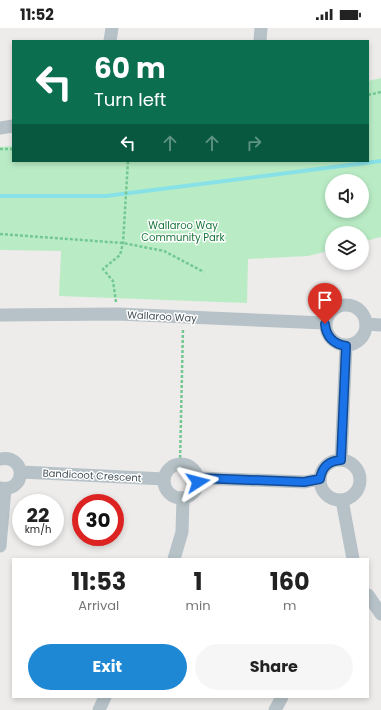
<!DOCTYPE html>
<style>
body{margin:0;font-family:Poppins,sans-serif;background:#f6f6f6;color:#222;height:100vh;display:flex;flex-direction:column;font-size:15px;white-space:nowrap}
*{box-sizing:border-box;margin:0}
p{font-size:13px;color:#767676}
.icon{flex:none;width:22px;height:22px;fill:none;stroke:currentColor;stroke-width:2;stroke-linecap:round;stroke-linejoin:round}
.map{position:relative;flex:1;overflow:hidden}
.details{position:absolute;left:12px;top:530px;width:357px;height:140px;display:flex;flex-direction:column;background:#fff;border-radius:0px;box-shadow:0 2px 6px #0003}
.details>*{flex:none}
.top-card{position:absolute;left:12px;top:12px;width:357px;height:122px;border-radius:0px;box-shadow:0 2px 6px #0003;background:#0b6e4f;color:#fff;overflow:hidden}
.tools{position:absolute;left:325px;top:146px;display:grid;gap:8px}
.tools a{display:grid;place-items:center;width:44px;height:44px;border-radius:50%;background:#fff;box-shadow:0 2px 6px #0003;font-size:20px}
.speed{position:absolute;left:12px;top:466px;display:flex;gap:8px;font-size:20px;font-weight:700;text-align:center}
.speed>*{display:grid;place-content:center;width:52px;height:52px;border-radius:50%;background:#fff;box-shadow:0 2px 6px #0003;line-height:1}
.speed small{font-size:10px;font-weight:400}
.speed .limit{border:6px solid #d22;background:#fff;color:#111}
.pin{position:absolute;display:grid;place-items:center;width:34px;height:34px;color:#fff;margin:-41px -17px;border-radius:50% 50% 50% 0;rotate:-45deg;box-shadow:0 0 4px #0007}
.pin .icon{rotate:45deg}
.me{position:absolute;width:44px;margin:-22px;rotate:81deg;stroke-linejoin:round;filter:drop-shadow(0 0 3px #0008)}
.turn{display:flex;align-items:center;gap:14px;height:84px;padding:0 16px;font-size:18px}
.turn .icon{width:52px;height:52px;stroke-width:2.5}
.turn b{display:block;font-size:28px;line-height:34px}
.lanes{display:flex;align-items:center;height:38px;padding:0 16px;background:#0003;justify-content:center;gap:20px;direction:ltr}
.lanes .off{opacity:.35}
.eta{display:flex;justify-content:space-evenly;align-items:center;height:68px;text-align:center}
.eta b{font-size:24px;font-weight:700;line-height:28px}
.primary-button{display:flex;gap:8px;margin-top:auto;padding:8px 16px}
.primary-button a{flex:1;height:46px;border-radius:24px;background:#1f88d4;color:#fff;font-size:16px;font-weight:700;line-height:46px;text-align:center}
.primary-button a+a{background:#f6f6f6;color:#222}
.status{display:flex;justify-content:space-between;align-items:center;height:28px;padding:0 20px;background:#fff;direction:ltr}
.status svg{height:11px;fill:currentColor}
.map>svg:first-child{display:block}
.green{fill:#b9ecc5;fill-rule:evenodd}
.lines{fill:none;stroke-linecap:round;stroke-linejoin:round}
.stream{stroke:#87e1e7;stroke-width:4}
.path{stroke:#73c892;stroke-width:2.5;stroke-dasharray:3 2;stroke-linecap:butt}
.minor{stroke:#b6c2c7;stroke-width:13}
.route-casing{stroke:#114b97;stroke-width:10}
.route{stroke:#1a73e8;stroke-width:7}
.labels{text-anchor:middle;stroke-width:3;stroke-linejoin:round;paint-order:stroke}
.park-label{font-size:10px;fill:#19753a;stroke:#fff}
.street-label{font-size:10px;fill:#445157;stroke:#fff}
</style>
<div class="status"><b>11:52</b><svg viewBox="0 0 49 12"><path d="M0 12V9h3v3zM5 12V6h3v6zM10 12V3h3v9zM15 12V0h3v12zM26 1h20v11H26zM47 4h2v5h-2z"/></svg></div>
<div class="map">
<svg width="381" height="682" viewBox="0 0 381 682">
<rect width="100%" height="100%" fill="#eeebeb"/>
<path class="green" d="M381,50V209L362,214V205H332V222L308,228L248,231L247,275L59,268L61,223L0,222V119L13,118V133H368V53ZM332,153H362V183H332Z"/>
<g class="lines">
<path class="stream" d="M0,168H106L381,133"/>
<g class="path">
<path d="M368,67L381,64"/>
<path d="M0,121H13"/>
<path d="M0,206L123,215L164,223L204,244"/>
<path d="M116,274L113,253L103,241L120,227L123,215L128,133"/>
<path d="M180,435L183,300"/>
</g>
<g class="minor">
<path d="M110,13L112,0"/>
<path d="M260,13L261,0"/>
<path d="M0,100L13,98"/>
<circle cx="346" cy="297" r="20"/>
<path d="M0,287L118,286L325,295"/>
<path d="M366,296L381,297"/>
<path d="M0,431C27,426 27,465 0,460"/>
<circle cx="340" cy="452" r="20"/>
<path d="M341,432L346,318"/>
<circle cx="181" cy="453" r="17"/>
<path d="M21,444L164,451"/>
<path d="M198,450L305,454L320,451"/>
<path d="M342,472L353,531"/>
<path d="M0,518L5,461"/>
<path d="M174,531L182,504L183,470"/>
<path d="M368,567L381,586"/>
<path d="M99,682L105,669"/>
<path d="M275,682L282,669"/>
</g>
</g>
<g class="lines">
<defs>
<path id="route" d="M198,454V450L304,454L320,451C322,439 328,433 341,432L346,318C333,316 326,308 325,296"/>
</defs>
<use href="#route" class="route-casing"/>
<use href="#route" class="route"/>
</g>
<g class="labels">
<g class="park-label">
<text x="183" y="201">Wallaroo Way<tspan x="183" dy="12">Community Park</tspan></text>
</g>
<g class="street-label">
<text transform="translate(162 288) rotate(3)" y="4">Wallaroo Way</text>
<text transform="translate(92 447) rotate(3)" y="4">Bandicoot Crescent</text>
</g>
</g>
</svg>
<div class="tools">
<a><svg class="icon" aria-label="sound" viewBox="0 0 24 24"><path d="M4 9h4l5-4v14l-5-4H4zM17 9q2 3 0 6"/></svg></a>
<a><svg class="icon" aria-label="layers" viewBox="0 0 24 24"><path d="M12 4l9 5-9 5-9-5zM3 14l9 5 9-5"/></svg></a>
</div>
<div class="speed"><div>22<small>km/h</small></div><div class="limit">30</div></div>
<div class="pin" style="left:325px;top:296px;background:#d93025"><svg class="icon" aria-label="arrive" viewBox="0 0 24 24"><path d="M6 21V4h12l-3 4 3 4H6"/></svg></div>
<svg class="me" style="left:198px;top:454px" viewBox="-20 -20 40 40"><path d="M0-17L14 15 0 8-14 15z" fill="#1a73e8" stroke="#fff" stroke-width="4"/></svg>
<div class="top-card">
<div class="turn"><svg class="icon" aria-label="left" viewBox="0 0 24 24"><path d="M17 20v-9H6M10 6l-5 5 5 5"/></svg><div><b>60 m</b>Turn left</div></div>
<div class="lanes"><svg class="icon" aria-label="left" viewBox="0 0 24 24"><path d="M17 20v-9H6M10 6l-5 5 5 5"/></svg><svg class="icon off" aria-label="ahead" viewBox="0 0 24 24"><path d="M12 20V5M6 11l6-6 6 6"/></svg><svg class="icon off" aria-label="ahead" viewBox="0 0 24 24"><path d="M12 20V5M6 11l6-6 6 6"/></svg><svg class="icon off" aria-label="right" viewBox="0 0 24 24"><path d="M7 20v-9h11M14 6l5 5-5 5"/></svg></div>
</div>
<section class="details">
<div class="eta">
<div><b>11:53</b><p>Arrival</p></div>
<div><b>1</b><p>min</p></div>
<div><b>160</b><p>m</p></div>
</div>
<div class="primary-button"><a>Exit</a><a>Share</a></div>
</section>
</div>
